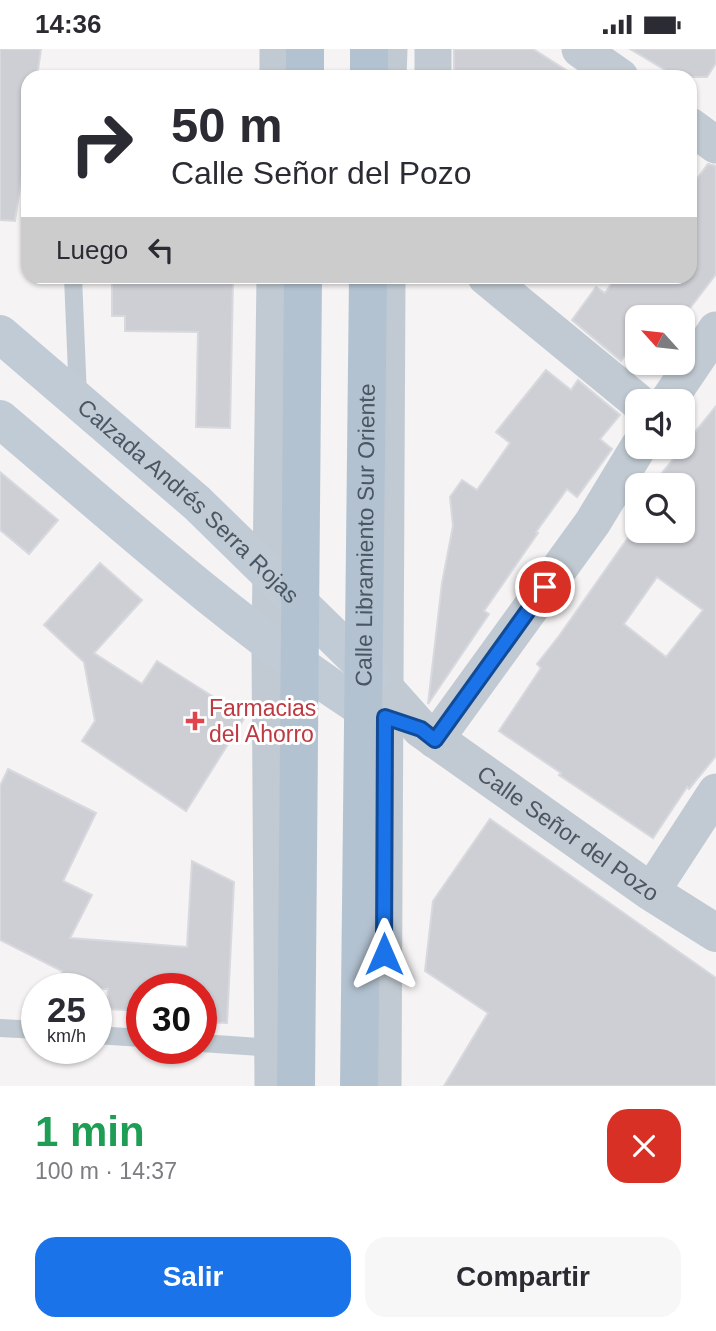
<!DOCTYPE html>
<html lang="es">
<meta charset="utf-8">
<style>
body{margin:0;font-family:Arial,sans-serif;background:#f7f7f7;color:#2b2b33;height:100vh;display:flex;flex-direction:column;font-size:26px;white-space:nowrap}
*{box-sizing:border-box;margin:0}
p{font-size:23px;color:#7c7c81}
.icon{flex:none;width:38px;height:38px;fill:none;stroke:currentColor;stroke-width:2;stroke-linecap:round;stroke-linejoin:round}
.map{position:relative;height:1037px;overflow:hidden}
.sheet{display:flex;flex-direction:column;background:#fff;flex:1}
.sheet>*{flex:none}
.top-card{position:absolute;left:21px;top:21px;width:676px;height:214px;border-radius:21px;box-shadow:0 2px 5px #0004;background:#fff;color:#2b2b33;overflow:hidden}
.needle{width:46px;rotate:297deg}
.fabs{position:absolute;left:625px;top:256px;display:grid;gap:14px}
.fabs a{display:grid;place-items:center;width:70px;height:70px;border-radius:14px;background:#fff;box-shadow:0 2px 5px #0004;font-size:35px}
.speed{position:absolute;left:21px;top:924px;display:flex;gap:14px;font-size:35px;font-weight:700;text-align:center}
.speed>*{display:grid;place-content:center;width:91px;height:91px;border-radius:50%;background:#fff;box-shadow:0 2px 5px #0004;line-height:1}
.speed small{font-size:18px;font-weight:400}
.speed .limit{border:10px solid #d22;background:#fff;color:#111}
.pin{position:absolute;display:grid;place-items:center;width:60px;height:60px;color:#fff;margin:-30px;border:4px solid #fff;border-radius:50%;box-shadow:0 2px 7px #0007}
.me{position:absolute;width:77px;margin:-38px;rotate:0deg;stroke-linejoin:round;filter:drop-shadow(0 0 5px #0008)}
.turn{display:flex;align-items:center;gap:24px;height:147px;padding:0 35px;font-size:32px}
.turn .icon{width:91px;height:91px;stroke-width:2.5}
.turn b{display:block;font-size:49px;line-height:60px}
.then{display:flex;align-items:center;height:66px;padding:0 35px;background:#0003;gap:14px;font-size:26px}
.round{display:grid;place-items:center;flex:none;width:74px;height:74px;border-radius:21px;background:#f7f7f7}
.headline{display:flex;align-items:center;justify-content:space-between;height:119px;padding:0 35px}
h1{font-size:42px;font-weight:600;line-height:52px;color:#1e9e55}
.action{display:flex;gap:14px;margin-top:auto;padding:14px 35px}
.action a{flex:1;height:80px;border-radius:21px;background:#1a73e8;color:#fff;font-size:28px;font-weight:600;line-height:80px;text-align:center}
.action a+a{background:#f7f7f7;color:#2b2b33}
.status{display:flex;justify-content:space-between;align-items:center;height:49px;padding:0 35px;background:#fff;direction:ltr}
.status svg{height:19px;fill:currentColor}
.map>svg:first-child{display:block}
.building{fill:#cdcfd5;stroke:#d7d9de;stroke-width:2;fill-rule:evenodd}
.lines{fill:none;stroke-linecap:round;stroke-linejoin:round}
.service{stroke:#c1cad2;stroke-width:18}
.minor{stroke:#c1cad2;stroke-width:37}
.tertiary{stroke:#c1cad2;stroke-width:38}
.secondary{stroke:#c1cbd6;stroke-width:38}
.primary{stroke:#b3c2d1;stroke-width:38}
.primary-bridge{stroke:#b3c2d1;stroke-width:38}
.route-casing{stroke:#114b97;stroke-width:18}
.route{stroke:#1a73e8;stroke-width:12}
.health-dot{fill:#e0444e;stroke:#fff;stroke-width:2.5}
.labels{text-anchor:middle;stroke-width:6;stroke-linejoin:round;paint-order:stroke}
.street-label{font-size:23px;fill:#4a5661;stroke:#fff}
.health-label{font-size:23px;fill:#be3a42;stroke:#fff;text-anchor:start}
</style>
<div class="status"><b>14:36</b><svg viewBox="0 0 49 12"><path d="M0 12V9h3v3zM5 12V6h3v6zM10 12V3h3v9zM15 12V0h3v12zM26 1h20v11H26zM47 4h2v5h-2z"/></svg></div>
<div class="map">
<svg width="716" height="1037" viewBox="0 0 716 1037">
<rect width="100%" height="100%" fill="#f5f3f3"/>
<g class="building">
<path d="M0,0H41L37,28H28V86L15,172L0,171Z"/>
<path d="M454,0H533L577,28H454Z"/>
<path d="M630,0H716V14L707,28H677Z"/>
<path d="M708,115L716,117V225L683,268H637V290L621,312L572,271L596,238L605,244L616,228H690V139Z"/>
<path d="M112,228L233,230L230,379L196,378L198,283L125,282V267H112Z"/>
<path d="M546,321L571,341L578,331L620,366L600,390L612,400L577,448L567,440L536,483L538,484L484,562L489,565L428,655L442,534L453,477L450,448L462,431L477,441L510,394L496,383Z"/>
<path d="M716,357V707L689,740L687,738L653,789L559,726L561,724L499,682L541,619L537,615L559,587L637,476V481H682V436H663L667,430L661,425ZM657,528L703,561L666,608L624,575Z"/>
<path d="M0,423L58,471L29,505L0,481Z"/>
<path d="M100,514L142,551L94,604L142,635L157,612L245,668L186,762L82,692L95,672L84,613L44,576Z"/>
<path d="M8,720L96,764L63,832L92,846L70,889L187,898L192,812L234,833L227,974L201,973V940H142V962L107,960L108,940H61L62,922L0,891V737Z"/>
<path d="M490,770L716,929V1037H444L488,964L425,922L433,852Z"/>
</g>
<g class="lines">
<g class="service">
<path d="M73,228L78,348"/>
<path d="M0,979L37,981"/>
<path d="M96,986L142,989"/>
<path d="M201,994L273,999"/>
</g>
<g class="minor">
<path d="M580,0L620,28"/>
<path d="M278,28V0"/>
<path d="M388,28L389,0"/>
<path d="M433,28V0"/>
<path d="M690,77L716,96"/>
<path d="M486,228L637,352"/>
<path d="M668,352L716,281"/>
<path d="M435,691L593,473L639,397"/>
<path d="M651,843L716,743"/>
<path d="M273,1037L270,595L275,228"/>
<path d="M383,1037L387,228"/>
</g>
<path class="tertiary" id="s1" d="M372,625L421,680L651,843L716,884"/>
<g class="secondary">
<path id="s2" d="M0,285L197,454L372,625"/>
<path d="M0,370C116,468 229,571 356,655"/>
</g>
<g class="primary">
<path d="M305,28V0"/>
<path d="M369,28V0"/>
</g>
<g class="primary-bridge">
<path d="M296,1037L303,228"/>
<path id="s3" d="M359,1037L368,228"/>
</g>
</g>
<g class="lines">
<defs>
<path id="route" d="M384,905L385,668L421,680L435,691L545,538"/>
</defs>
<use href="#route" class="route-casing"/>
<use href="#route" class="route"/>
</g>
<path class="health-dot" d="M191.5 661.5h7v7h7v7h-7v7h-7v-7h-7v-7h7z"/>
<g class="labels">
<g class="street-label">
<text dy="8" stroke="none"><textPath href="#s2" startOffset="252">Calzada Andrés Serra Rojas</textPath></text>
<text dy="8" stroke="none"><textPath href="#s3" startOffset="551">Calle Libramiento Sur Oriente</textPath></text>
<text dy="8" stroke="none"><textPath href="#s1" startOffset="254">Calle Señor del Pozo</textPath></text>
</g>
<g class="health-label">
<text x="209" y="667">Farmacias<tspan x="209" dy="26">del Ahorro</tspan></text>
</g>
</g>
</svg>
<div class="fabs">
<a><svg class="needle" viewBox="-14 -14 28 28"><path d="M0-13l5 13h-10z" fill="#e53935"/><path d="M0 13l5-13h-10z" fill="#7c7c81"/></svg></a>
<a><svg class="icon" aria-label="sound" viewBox="0 0 24 24"><path d="M4 9h4l5-4v14l-5-4H4zM17 9q2 3 0 6"/></svg></a>
<a><svg class="icon" aria-label="search" viewBox="0 0 24 24"><circle cx="10" cy="10" r="6"/><path d="M15 15l6 6"/></svg></a>
</div>
<div class="speed"><div>25<small>km/h</small></div><div class="limit">30</div></div>
<div class="pin" style="left:545px;top:538px;background:#d93025"><svg class="icon" aria-label="arrive" viewBox="0 0 24 24"><path d="M6 21V4h12l-3 4 3 4H6"/></svg></div>
<svg class="me" style="left:384px;top:905px" viewBox="-20 -20 40 40"><path d="M0-17L14 15 0 8-14 15z" fill="#1a73e8" stroke="#fff" stroke-width="4"/></svg>
<div class="top-card">
<div class="turn"><svg class="icon" aria-label="right" viewBox="0 0 24 24"><path d="M7 20v-9h11M14 6l5 5-5 5"/></svg><div><b>50 m</b>Calle Señor del Pozo</div></div>
<div class="then">Luego<svg class="icon" aria-label="left" viewBox="0 0 24 24"><path d="M17 20v-9H6M10 6l-5 5 5 5"/></svg></div>
</div>
</div>
<section class="sheet">
<div class="headline"><div><h1>1 min</h1><p>100 m · 14:37</p></div><a class="round" style="background:#d93025;color:#fff"><svg class="icon" aria-label="close" viewBox="0 0 24 24"><path d="M6 6l12 12M18 6L6 18"/></svg></a></div>
<div class="action"><a>Salir</a><a>Compartir</a></div>
</section>
